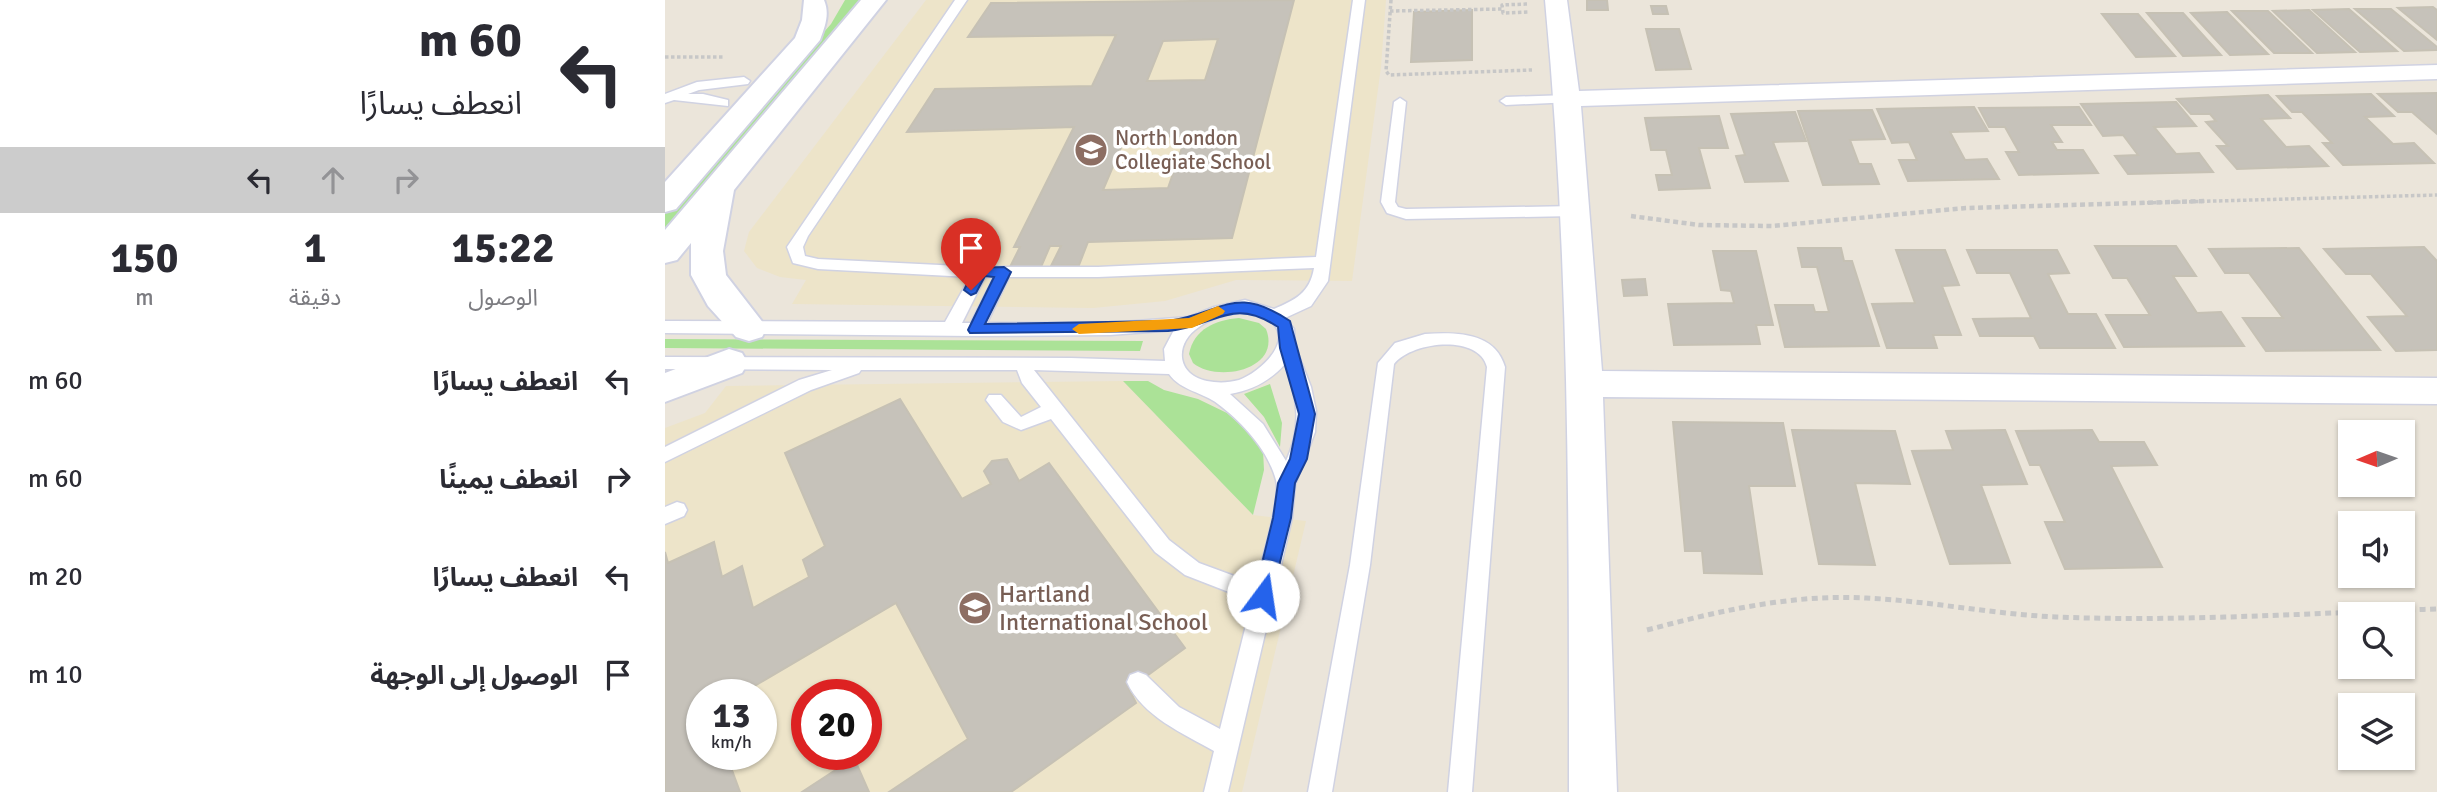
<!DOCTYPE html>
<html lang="ar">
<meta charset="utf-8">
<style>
body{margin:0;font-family:Signika,"Noto Sans Arabic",sans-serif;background:#f7f7f7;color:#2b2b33;direction:rtl;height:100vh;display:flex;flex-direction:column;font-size:26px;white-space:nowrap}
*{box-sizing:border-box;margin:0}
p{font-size:23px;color:#7c7c81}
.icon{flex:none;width:38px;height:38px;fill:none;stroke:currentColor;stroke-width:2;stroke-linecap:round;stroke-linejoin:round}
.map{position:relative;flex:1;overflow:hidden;direction:ltr}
.sheet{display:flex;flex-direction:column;background:#fff;width:665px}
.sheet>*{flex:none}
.top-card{background:#fff;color:#2b2b33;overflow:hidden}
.needle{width:46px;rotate:268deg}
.tools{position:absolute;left:1673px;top:420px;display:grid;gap:14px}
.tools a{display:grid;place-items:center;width:77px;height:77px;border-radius:0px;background:#fff;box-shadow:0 2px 5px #0004;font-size:35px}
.speed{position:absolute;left:21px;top:679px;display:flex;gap:14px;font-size:35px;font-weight:700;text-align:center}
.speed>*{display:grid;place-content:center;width:91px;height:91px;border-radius:50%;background:#fff;box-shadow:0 2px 5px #0004;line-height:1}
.speed small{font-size:18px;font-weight:400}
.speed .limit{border:10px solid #d22;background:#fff;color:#111}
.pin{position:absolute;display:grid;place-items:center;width:60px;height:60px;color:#fff;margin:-72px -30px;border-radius:50% 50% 50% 0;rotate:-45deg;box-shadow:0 0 7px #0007}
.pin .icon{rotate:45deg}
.me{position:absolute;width:77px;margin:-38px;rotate:14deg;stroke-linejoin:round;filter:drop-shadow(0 0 5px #0008)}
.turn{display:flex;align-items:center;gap:24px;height:147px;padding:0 28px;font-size:32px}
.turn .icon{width:91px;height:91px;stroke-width:2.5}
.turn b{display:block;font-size:49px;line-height:60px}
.lanes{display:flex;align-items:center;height:66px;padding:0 28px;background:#0003;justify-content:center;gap:35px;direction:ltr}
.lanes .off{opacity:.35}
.eta{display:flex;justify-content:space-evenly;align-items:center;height:119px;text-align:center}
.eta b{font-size:42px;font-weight:700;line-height:49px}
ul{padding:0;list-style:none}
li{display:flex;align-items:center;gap:21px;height:98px;padding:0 28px}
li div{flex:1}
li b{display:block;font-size:26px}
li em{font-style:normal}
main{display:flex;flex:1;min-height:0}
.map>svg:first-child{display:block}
.education{fill:#ede4c9;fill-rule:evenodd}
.green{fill:#abe297}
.building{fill:#c6c2ba;stroke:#c6c1b4;stroke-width:2;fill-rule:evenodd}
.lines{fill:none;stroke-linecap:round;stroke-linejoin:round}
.service-casing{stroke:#d0d2e2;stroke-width:3}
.minor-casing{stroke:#d0d2e2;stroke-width:3}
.tertiary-casing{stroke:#d0d2e2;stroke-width:4}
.path-far2{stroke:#c7c7c7;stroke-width:3.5;stroke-dasharray:3.5 2.5;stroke-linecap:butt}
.path-far1{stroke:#c7c7c7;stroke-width:4.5;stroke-dasharray:5 3.5;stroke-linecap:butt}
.path{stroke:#c7c7c7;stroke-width:5;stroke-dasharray:6 4.5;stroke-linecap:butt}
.service{fill:#fff;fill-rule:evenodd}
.minor{fill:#fff;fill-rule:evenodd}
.tertiary{fill:#fff;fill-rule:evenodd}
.route{fill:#2563eb;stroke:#184099;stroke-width:2}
.slow{fill:#f59e0b}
.labels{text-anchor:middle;stroke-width:7;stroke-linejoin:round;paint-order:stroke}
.far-education-label{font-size:21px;fill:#785e54;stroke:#fff;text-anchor:start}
.education-label{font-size:24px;fill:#785e54;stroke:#fff;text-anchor:start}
</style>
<main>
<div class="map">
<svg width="1772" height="792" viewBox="0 0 1772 792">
<rect width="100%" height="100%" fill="#ebe5da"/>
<g class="education">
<path d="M261,0H721L716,67L687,281L571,280L500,301L428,308L127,304L141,280L115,277L92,268L79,251L84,232Z"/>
<path d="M458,381L588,515L641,521L577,792H0V428L40,413L61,386ZM37,695H96V754H37ZM142,695H201V754H142Z"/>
</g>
<g class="green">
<path d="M180,0H201L0,229V211L166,24Z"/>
<path d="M574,318L594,323L601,329C617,370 552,383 528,363L524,354C529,329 550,320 574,318Z"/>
<path d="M0,339L478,341L475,351L0,348Z"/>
<path d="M458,381H483L499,390L533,399L562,413L586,434L598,450L599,470L588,515Z"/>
<path d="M605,384L617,423L615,447L599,417L579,394Z"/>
</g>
<g class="building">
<path d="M629,0L567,238L423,242L414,265L386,266L396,246H385L376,267H345L355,247H349L409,127L242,132L270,89L427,86L451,35L303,37L326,3ZM553,39L540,80L482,81L498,41ZM521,136L503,188L438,190L460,138Z"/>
<path d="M922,0H942L943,10H922Z"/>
<path d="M986,6H1001L1003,14H988Z"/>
<path d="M1768,7L1772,10V40L1733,8Z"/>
<path d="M1684,9L1732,51L1695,52L1648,10Z"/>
<path d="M1690,9H1726L1772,47V50L1739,51Z"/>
<path d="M807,10V60L746,62L749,12Z"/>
<path d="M1644,10L1690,52L1652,53L1608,11Z"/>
<path d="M1567,11H1603L1647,53H1609Z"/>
<path d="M1562,12L1603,54L1565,55L1526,13Z"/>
<path d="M1482,13H1518L1556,55L1518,56Z"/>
<path d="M1437,14H1473L1510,56L1471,57Z"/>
<path d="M981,29H1014L1026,69L991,70Z"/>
<path d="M1772,93V134L1747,112H1733L1713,94Z"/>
<path d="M1706,94L1729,116L1700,117L1728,144L1749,143L1769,163L1678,165L1658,143H1667L1637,112H1627L1612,96Z"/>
<path d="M1603,95L1625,118L1596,119L1621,147L1644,146L1663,166L1572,169L1552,146H1563L1541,122L1551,121L1545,114H1526L1512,99Z"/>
<path d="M1511,102L1531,126L1489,127L1511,154L1534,153L1548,172L1463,174L1450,156L1473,155L1458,135L1438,136L1416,104Z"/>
<path d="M1309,107L1323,131L1285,132L1300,160L1322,159L1334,179L1243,181L1234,160H1252L1244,142L1227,143L1212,109Z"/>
<path d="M1414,107L1426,125H1386L1397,142H1387L1392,150H1418L1433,173L1354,175L1341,152H1354L1340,127H1324L1314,108Z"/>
<path d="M1207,110L1220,139L1185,140L1194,164H1206L1214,184L1158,185L1133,111Z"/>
<path d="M1130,112L1141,141L1108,142L1123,181L1080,182L1071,156L1080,155L1066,114Z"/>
<path d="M1054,116L1063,148H1034L1045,188L994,190L991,175H1007L1001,150H986L980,118Z"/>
<path d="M1430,246H1511L1531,276H1508L1532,313L1556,312L1579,346L1459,347L1441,315H1485L1462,278H1448Z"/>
<path d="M1759,247L1772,261V350L1731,351L1703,317L1742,316L1706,274H1681L1659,249Z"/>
<path d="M1133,248H1176L1179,261H1187L1214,346L1120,347L1110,305H1148L1150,312H1164L1152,267H1137Z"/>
<path d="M1634,248L1715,350L1601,351L1578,318H1618L1584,273H1560L1544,249Z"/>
<path d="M1231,250H1280L1294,285L1277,286L1296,335H1268L1272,348H1222L1207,304L1250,303Z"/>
<path d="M1302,250H1392L1404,273L1383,274L1403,314H1431L1450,348H1375L1369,336H1315L1308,319L1366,318L1345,273H1312Z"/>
<path d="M1048,251H1091L1108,325H1091L1095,344L1009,345L1003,304L1069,303L1066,291L1056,290Z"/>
<path d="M980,279L982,295L959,296L957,280Z"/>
<path d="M235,399L297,499L326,484L319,471L327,461L342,459L354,481L384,463L520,648L464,689L471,703L346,792H224L303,739L231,603L74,695H37V754H61L75,792H0V552L3,563L49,542L57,577L77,566L88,608L144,577L138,560L160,546L120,453Z"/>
<path d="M1008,422L1118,423L1130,486H1084L1097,574L1039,573L1037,551H1020Z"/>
<path d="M1127,430L1230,431L1245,484L1190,483L1210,565L1154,564Z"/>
<path d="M1340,430L1362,484L1316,485L1345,563L1285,564L1247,451L1288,450L1281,431Z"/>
<path d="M1427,430L1434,442H1479L1492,465L1446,466L1497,567L1400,569L1380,522H1400L1375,465H1365L1351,431Z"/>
<path d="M189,758L204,792H137Z"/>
</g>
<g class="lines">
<defs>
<g id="service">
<path d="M290,0H302L143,236L138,247L140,256L153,259L315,267H433L651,257L688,0H700L663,281L646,306L620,318L629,329L630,346L646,387L651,411L650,432L630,485L627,518L563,792H539L549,751C519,734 477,716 462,682L465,675L473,672L481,675L514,707L555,729L587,601L520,575L490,552L386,419L356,430L338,422L321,400L324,395H336L356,417L376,407L357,383L352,370H196L194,373L146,390L0,462V447L134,380L167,370L0,369V357L406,358L500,361L499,349L509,330L445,335L310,336L0,333V321L280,322L305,277L153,269L128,263L122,247ZM649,268C645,293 630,300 609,309L580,300L549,307L524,317L445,323H322L344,277H433ZM320,277H329L306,323H297ZM580,312C586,314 594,315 600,318C635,336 596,372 574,380C563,383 552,383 542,381C511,375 509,343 534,327C547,317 563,314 580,312ZM620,364C633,399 637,427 621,461L598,424L565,394C588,390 605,381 620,364ZM369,370L504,374C516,391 538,392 553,404C577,422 603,450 611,480C616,499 596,562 591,584L534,563L504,540Z"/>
<path d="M79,77L85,81L83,84L34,90L23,94H38L63,100V106L9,100L0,103V94L32,82Z"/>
<path d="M903,95L908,96V102L841,105L835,101L841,97Z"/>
<path d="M735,98L741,102L730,202L733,207L741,209L910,206L917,211L910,216L741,219L722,213L716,202L729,102Z"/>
<path d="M760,334C791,332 830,332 840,367L807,792H783L822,367C814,334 747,341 729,364L705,565L667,792H643L685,565L713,363L730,343Z"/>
<path d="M12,502L19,504L22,510L19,516L0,524V507Z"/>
</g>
<path id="minor" d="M880,0H902L914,91L1772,65V79L916,106L937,371L1772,378V404L938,397L952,792H904C904,527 905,264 880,0Z"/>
<g id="tertiary">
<path d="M139,0H159C165,14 160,26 155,40L11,209L0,212V182L130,38L137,20Z"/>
<path d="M196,0H221L69,190L58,251L61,275L102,328L97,337L84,341L71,337L43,306L26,275V243L12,260L0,263V230Z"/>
<path d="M64,349L77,353L83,363L77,373L0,402V373Z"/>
</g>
</defs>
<use href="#service" class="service-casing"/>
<use href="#minor" class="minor-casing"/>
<use href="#tertiary" class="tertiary-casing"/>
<g class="path-far2">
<path d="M726,0L721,71L724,75L867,70"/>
<path d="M862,4L837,5L838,13L863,12"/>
<path d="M725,11L838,9"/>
<path d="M0,57H59"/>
<path d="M1476,203L1772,195"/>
</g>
<path class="path-far1" d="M966,216L1034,225L1107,226L1301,208L1540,201"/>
<path class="path" d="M982,630C1054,611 1126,594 1201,598C1264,601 1327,614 1391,617C1518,622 1645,613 1772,609"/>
<use href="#service" class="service"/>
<use href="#minor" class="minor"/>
<use href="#tertiary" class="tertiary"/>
</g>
<path class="route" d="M339,267L346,272L320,324L503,321C558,314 568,283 625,321L650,414L642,459L630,483L626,518L605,602L598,604L591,602L589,596L608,518L613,483L625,459L634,414L615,348L613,327C567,296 551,326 503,331L305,333L303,330L329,277L320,276L311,293L306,295L299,290L310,268Z"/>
<path class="slow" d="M553,306L560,311L558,314L527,328L414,334L407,329L414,324L524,318Z"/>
<defs>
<symbol id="school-disc" viewBox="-11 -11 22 22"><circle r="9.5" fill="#8d6e63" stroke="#fff"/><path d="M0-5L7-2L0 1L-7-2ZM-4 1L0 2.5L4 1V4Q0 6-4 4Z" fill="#fff"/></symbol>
</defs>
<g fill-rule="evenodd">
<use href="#school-disc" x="407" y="131" width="38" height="38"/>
<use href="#school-disc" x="291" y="589" width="38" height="38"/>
</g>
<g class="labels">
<g class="far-education-label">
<text x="450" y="145">North London<tspan x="450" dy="24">Collegiate School</tspan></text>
</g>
<g class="education-label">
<text x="334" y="602">Hartland<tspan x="334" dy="28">International School</tspan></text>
</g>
</g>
</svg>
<div class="tools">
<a><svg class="needle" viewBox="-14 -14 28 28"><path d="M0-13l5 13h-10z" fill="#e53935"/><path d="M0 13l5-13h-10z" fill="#7c7c81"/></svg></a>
<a><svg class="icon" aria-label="sound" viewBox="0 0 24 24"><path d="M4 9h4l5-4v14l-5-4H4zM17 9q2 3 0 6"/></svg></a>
<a><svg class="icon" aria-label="search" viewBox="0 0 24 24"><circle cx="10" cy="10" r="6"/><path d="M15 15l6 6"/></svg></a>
<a><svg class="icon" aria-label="layers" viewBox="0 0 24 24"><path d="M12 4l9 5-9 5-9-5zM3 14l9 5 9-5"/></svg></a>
</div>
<div class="speed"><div>13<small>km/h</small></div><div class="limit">20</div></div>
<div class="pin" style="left:306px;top:290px;background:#d93025"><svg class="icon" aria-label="arrive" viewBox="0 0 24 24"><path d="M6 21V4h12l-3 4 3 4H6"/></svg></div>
<svg class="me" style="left:598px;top:596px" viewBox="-20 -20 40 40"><circle r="19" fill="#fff"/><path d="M0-13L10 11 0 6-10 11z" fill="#2563eb"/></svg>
</div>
<section class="sheet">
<div class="top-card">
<div class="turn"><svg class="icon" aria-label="left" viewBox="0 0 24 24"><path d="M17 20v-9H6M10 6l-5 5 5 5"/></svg><div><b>60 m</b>انعطف يسارًا</div></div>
<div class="lanes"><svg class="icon" aria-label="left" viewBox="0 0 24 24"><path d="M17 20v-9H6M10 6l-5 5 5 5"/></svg><svg class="icon off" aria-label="ahead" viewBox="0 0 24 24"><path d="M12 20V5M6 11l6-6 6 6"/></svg><svg class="icon off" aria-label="right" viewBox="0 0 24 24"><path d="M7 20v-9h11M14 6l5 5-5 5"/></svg></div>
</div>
<div class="eta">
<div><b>15:22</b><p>الوصول</p></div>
<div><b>1</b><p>دقيقة</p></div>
<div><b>150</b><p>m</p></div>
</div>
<ul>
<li><svg class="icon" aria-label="left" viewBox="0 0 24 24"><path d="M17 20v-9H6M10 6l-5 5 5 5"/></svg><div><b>انعطف يسارًا</b></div><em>60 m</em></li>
<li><svg class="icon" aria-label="right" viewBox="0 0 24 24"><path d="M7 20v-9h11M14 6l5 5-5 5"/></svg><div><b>انعطف يمينًا</b></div><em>60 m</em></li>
<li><svg class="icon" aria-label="left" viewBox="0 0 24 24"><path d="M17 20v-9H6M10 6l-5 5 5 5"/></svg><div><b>انعطف يسارًا</b></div><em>20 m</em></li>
<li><svg class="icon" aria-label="arrive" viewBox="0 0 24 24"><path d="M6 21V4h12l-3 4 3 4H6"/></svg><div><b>الوصول إلى الوجهة</b></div><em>10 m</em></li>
</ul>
</section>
</main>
